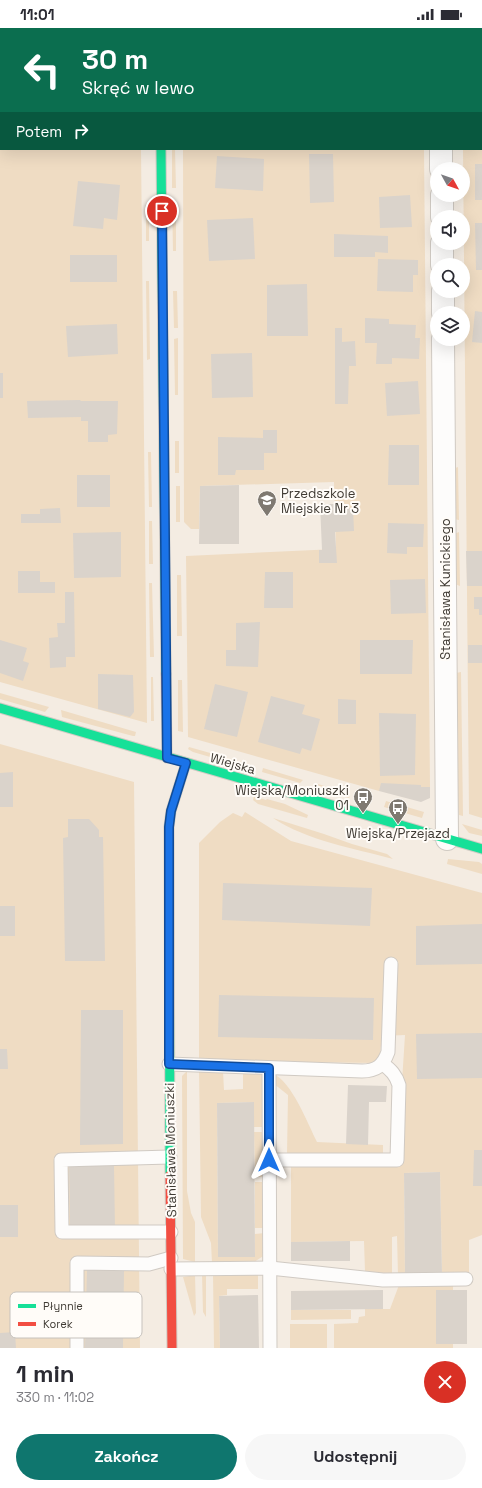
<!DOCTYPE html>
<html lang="pl">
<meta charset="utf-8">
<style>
body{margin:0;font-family:"Space Grotesk",sans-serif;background:#f7f7f7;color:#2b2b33;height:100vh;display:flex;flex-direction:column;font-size:15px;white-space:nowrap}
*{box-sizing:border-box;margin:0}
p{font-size:13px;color:#7c7c81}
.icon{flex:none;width:22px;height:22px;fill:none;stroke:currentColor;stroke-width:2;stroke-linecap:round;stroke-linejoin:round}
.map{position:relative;height:1320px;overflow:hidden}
.drawer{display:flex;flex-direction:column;background:#fff;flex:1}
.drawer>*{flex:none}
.top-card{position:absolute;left:0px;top:0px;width:482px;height:122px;box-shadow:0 4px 16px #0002;background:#0b6e4f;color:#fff;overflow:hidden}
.needle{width:26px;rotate:130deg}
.controls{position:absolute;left:430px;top:134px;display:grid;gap:8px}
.controls a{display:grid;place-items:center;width:40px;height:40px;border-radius:50%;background:#fff;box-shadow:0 4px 16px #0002;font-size:20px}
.pin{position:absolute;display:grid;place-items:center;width:34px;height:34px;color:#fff;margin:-17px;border:2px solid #fff;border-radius:50%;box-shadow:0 1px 4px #0007}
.me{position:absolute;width:44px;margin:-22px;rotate:0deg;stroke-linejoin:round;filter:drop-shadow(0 0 3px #0008)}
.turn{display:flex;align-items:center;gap:14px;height:84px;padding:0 16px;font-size:18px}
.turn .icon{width:52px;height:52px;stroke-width:2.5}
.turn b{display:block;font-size:28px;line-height:34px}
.then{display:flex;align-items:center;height:38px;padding:0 16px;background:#0003;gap:8px;font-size:15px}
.round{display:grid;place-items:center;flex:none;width:42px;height:42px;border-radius:21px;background:#f7f7f7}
.summary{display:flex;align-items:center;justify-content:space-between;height:68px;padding:0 16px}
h1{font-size:24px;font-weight:700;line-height:30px}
.action{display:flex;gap:8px;margin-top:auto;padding:8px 16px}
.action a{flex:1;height:46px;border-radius:24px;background:#0f766e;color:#fff;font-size:16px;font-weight:700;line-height:46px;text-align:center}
.action a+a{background:#f7f7f7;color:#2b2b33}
.status{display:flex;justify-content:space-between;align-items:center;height:28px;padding:0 20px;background:#fff;direction:ltr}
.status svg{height:11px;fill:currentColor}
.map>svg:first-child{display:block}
.green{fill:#efdcc3}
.building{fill:#dad3cb}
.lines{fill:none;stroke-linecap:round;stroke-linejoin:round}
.lane-casing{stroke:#d0cac3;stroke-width:15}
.street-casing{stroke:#d0cac3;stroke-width:24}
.fast-casing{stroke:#d0cac3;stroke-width:11}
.jam-casing{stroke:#d0cac3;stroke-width:11}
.lane{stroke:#fdfcfb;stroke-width:13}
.street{stroke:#fdfcfb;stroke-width:22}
.fast{stroke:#16e098;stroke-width:9}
.jam{stroke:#f24e42;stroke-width:9}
.route-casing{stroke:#114b97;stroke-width:10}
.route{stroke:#1a73e8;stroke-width:7}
.labels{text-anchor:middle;stroke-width:4;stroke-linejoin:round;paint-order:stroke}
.poi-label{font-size:13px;fill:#403b34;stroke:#fffcf8;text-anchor:start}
.street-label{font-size:13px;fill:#403b34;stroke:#fffcf8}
.key{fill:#fffcf8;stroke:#c6c2bd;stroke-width:1}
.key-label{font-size:11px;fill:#403b34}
</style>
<div class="status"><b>11:01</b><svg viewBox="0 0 49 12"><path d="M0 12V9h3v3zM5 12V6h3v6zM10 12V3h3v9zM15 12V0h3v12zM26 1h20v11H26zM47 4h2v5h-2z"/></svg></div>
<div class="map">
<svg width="482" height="1320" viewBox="0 0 482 1320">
<rect width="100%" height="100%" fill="#f4ece2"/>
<g class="green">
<rect x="181" y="0" width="242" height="1"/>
<path d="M461,0H482V790L469,786L463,121H481V1Z"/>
<path d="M0,9L1,121H141L147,695L0,654Z"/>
<path d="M172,121H175L176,160H172Z"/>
<path d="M183,121H424L430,759L379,763L188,709L186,528L336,521L334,454L200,458L199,501H191L184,494Z"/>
<path d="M172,173H176V223H173Z"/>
<rect x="146" y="177" width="3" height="36"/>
<path d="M146,253H149L150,331L147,332Z"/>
<path d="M173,263H177L178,300H174Z"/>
<path d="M178,310V367H175L174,311Z"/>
<rect x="175" y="413" width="4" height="32"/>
<path d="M148,424H151L152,479H149Z"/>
<path d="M458,439L459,492L454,491L453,441Z"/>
<rect x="176" y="458" width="4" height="36"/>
<path d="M149,493H152L153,536H149Z"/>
<path d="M459,504L460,558L455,556L454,506Z"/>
<path d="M177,547H181L182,608H177Z"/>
<path d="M149,555H152L154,629H150Z"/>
<path d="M461,644L463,788L459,787L458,779L456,645Z"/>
<path d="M151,649H153L154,693H151Z"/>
<path d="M178,652H182L183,704L178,703Z"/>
<path d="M0,665L49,679L45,684L0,671Z"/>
<path d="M61,682L136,704L135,708H133L62,689Z"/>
<path d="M0,716L134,754L140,1320H0Z"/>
<path d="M189,719L249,736L248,740L193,724L188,721Z"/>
<path d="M263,740L303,752L300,755L262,744Z"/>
<path d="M318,756L350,766L349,770L318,761Z"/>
<path d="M254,768L266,772L267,771L285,776L308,787L307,790L258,776L253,772Z"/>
<path d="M386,773L424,784L422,790L384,779Z"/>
<path d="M245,784L291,813L482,865V1207L469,1212V1245L442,1246L440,1144L404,1145L405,1246L398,1247L397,1208L392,1209V1247L365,1244L364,1213L291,1214V1136L403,1137L402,1054L405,1007L382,1008L379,1035L199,1033V815L220,794L233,785L242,789Z"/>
<path d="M273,790L324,806L352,816L387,826L393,831C353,820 308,813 273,790Z"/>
<path d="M462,796L482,802V808L469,805Z"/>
<path d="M448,831L479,834L482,836V846L447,836Z"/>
<path d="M199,1041L223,1043L224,1062L243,1061V1043L264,1044V1099H254V1074L217,1075L218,1229H255V1206L265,1205V1227L254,1234L212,1235L211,1215L201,1189Z"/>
<path d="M187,1043V1163L191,1185L195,1194V1234L183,1231L182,1048Z"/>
<path d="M273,1046C291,1052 308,1096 317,1114L383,1117V1126H287L288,1067L273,1055Z"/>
<path d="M254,1104H264L265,1149H255Z"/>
<path d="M255,1154H264L265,1200H255Z"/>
<path d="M206,1245V1289L203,1284L202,1246Z"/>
<path d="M258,1245V1261H227V1267L219,1268L220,1320H214L213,1246Z"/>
<path d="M195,1247L196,1285L194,1288L183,1249Z"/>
<path d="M399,1257H453V1262H436V1316H453V1320H334V1296L358,1295L359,1289L365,1288V1281H390Z"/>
<path d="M291,1282H351V1291L291,1292Z"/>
<rect x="290" y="1296" width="37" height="24"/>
</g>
<g class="building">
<path d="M309,126H333L334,174L310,175Z"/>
<path d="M217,128L264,131L263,163L215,160Z"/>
<rect x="475" y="136" width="7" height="36"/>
<path d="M78,153L120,157L117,192L104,190L103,201L73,198Z"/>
<path d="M410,167L412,199L380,200L379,169Z"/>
<path d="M253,190L255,231L209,233L207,192Z"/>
<path d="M475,195H482V242H476Z"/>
<path d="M334,206L388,208V225L375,224V229H334Z"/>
<rect x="70" y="227" width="47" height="27"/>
<path d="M378,231L418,232V247H413V264L377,263Z"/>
<path d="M307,256L308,308H267V257Z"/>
<path d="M475,283L482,284V315L472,314Z"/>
<path d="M365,290L389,291V296L416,297L415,310H420L419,331L392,330V336H376L377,315H365Z"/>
<path d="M117,296L118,326L68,329L66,298Z"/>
<path d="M335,300H342V314L355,313L356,338H349L348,376H335Z"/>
<path d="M252,325L253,369L212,370L211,326Z"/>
<rect x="0" y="345" width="3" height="25"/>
<path d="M418,353L420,386L387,388L385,355Z"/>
<path d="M80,372L81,373H118L117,406L108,407V414H88V393H81V389L28,390L27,373Z"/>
<path d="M263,402H277V425H264V442H236L235,447H218V409L263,410Z"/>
<path d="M389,417H419V457H388Z"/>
<rect x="77" y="447" width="33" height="32"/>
<path d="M239,457V516H199L200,458Z"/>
<path d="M320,476H334V481L353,480L354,503L335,504L337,535H319V522H322Z"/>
<path d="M60,480L61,495H21V486H40V481Z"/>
<path d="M388,495L424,496L423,519H407V526L387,525Z"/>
<path d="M121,504V549L74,550L73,505Z"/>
<path d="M466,523H482V558H467Z"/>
<path d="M18,543H40V554H55V565H18Z"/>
<path d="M265,544H293V580H264Z"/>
<path d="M425,551L426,585L391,586L390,552Z"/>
<path d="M65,564H74L75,629H66V639L50,640L49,610L58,609L57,595H65Z"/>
<path d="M474,569H482V587H479V581H474Z"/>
<path d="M260,594L258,639L226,638V622H236V595Z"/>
<path d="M0,612L27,620L23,633L29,635L23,653L0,645Z"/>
<path d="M360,612H413L412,646H360Z"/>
<rect x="468" y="617" width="14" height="18"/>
<path d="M98,646L133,647L134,684L130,689L98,681Z"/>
<path d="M215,656L248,664L237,709L204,701Z"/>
<path d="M271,668L305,677L302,686L320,691L311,723L302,720L300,726L258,714Z"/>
<path d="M338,671L356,672V696H338Z"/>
<path d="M379,685L416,686L415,747L380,748Z"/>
<path d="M13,744V779H0V745Z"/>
<path d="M381,755L421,757V759H430V770L421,774L379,763Z"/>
<path d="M68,791H89L99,802V809H103L105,933H65L63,810L68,809Z"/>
<path d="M223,855L372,860L370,898L222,892Z"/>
<rect x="0" y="878" width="15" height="30"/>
<path d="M482,896V936L416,937V898Z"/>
<path d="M219,967L374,970L373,1012L218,1009Z"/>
<path d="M81,982H123V1116L80,1117Z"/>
<path d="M482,1005V1050L417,1051L416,1006Z"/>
<path d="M0,1021H7L8,1041H0Z"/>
<path d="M348,1057L387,1058L386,1074H369L368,1117L346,1116Z"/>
<path d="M254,1074L255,1229H218L217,1075Z"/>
<path d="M474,1122H482V1158H473Z"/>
<path d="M69,1135L114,1138L115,1201L70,1198Z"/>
<path d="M440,1144L442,1246H405L404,1145Z"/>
<rect x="0" y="1177" width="18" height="32"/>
<path d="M350,1213V1233H291V1214Z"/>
<path d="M87,1242H124L123,1320H85Z"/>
<path d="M383,1262V1281L291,1282V1263Z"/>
<rect x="436" y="1262" width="31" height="54"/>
<path d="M258,1267L259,1320H220L219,1268Z"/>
<path d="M15,1304L16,1320H0V1305Z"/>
</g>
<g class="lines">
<defs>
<g id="lane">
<path d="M169,1036L362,1043C376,1043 383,1038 388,1024L391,936"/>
<path d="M269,1040L270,1320"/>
<path d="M170,1129L61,1132L62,1204H171"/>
<path d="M269,1132H397L399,1057C396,1047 391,1042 383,1036"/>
<path d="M171,1241L270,1240L383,1252L466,1251"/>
<path d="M77,1320V1235L149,1236L171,1230"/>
</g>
<g id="street">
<path d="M160,0V1"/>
<path d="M440,0V1"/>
<path d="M441,121V141"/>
<path d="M442,167V189"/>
<path d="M442,215V237"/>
<path d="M443,263V285"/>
<path d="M443,311L447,811"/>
</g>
<g id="fast">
<path d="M161,121L166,646"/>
<path d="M0,680L482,821"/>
<path d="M170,1147L169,799L171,783L186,735"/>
</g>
<g id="jam">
<path d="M166,646L167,730"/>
<path d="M170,1147L172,1320"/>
</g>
</defs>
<use href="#lane" class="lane-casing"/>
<use href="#street" class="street-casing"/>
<use href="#fast" class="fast-casing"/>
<use href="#jam" class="jam-casing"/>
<use href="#lane" class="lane"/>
<use href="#street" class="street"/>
<use href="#fast" class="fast"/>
<use href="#jam" class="jam"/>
</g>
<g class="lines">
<defs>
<path id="route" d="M162,183L167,730L186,735L171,783L169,799V1036L269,1040V1132"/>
</defs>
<use href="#route" class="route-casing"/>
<use href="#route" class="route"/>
</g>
<defs>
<symbol id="school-pin" viewBox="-11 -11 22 30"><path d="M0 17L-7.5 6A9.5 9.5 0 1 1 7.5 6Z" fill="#7f7971" stroke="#fffcf8"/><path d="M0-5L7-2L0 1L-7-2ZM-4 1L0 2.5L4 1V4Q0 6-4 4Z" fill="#fff"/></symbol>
<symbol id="bus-pin" viewBox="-11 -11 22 30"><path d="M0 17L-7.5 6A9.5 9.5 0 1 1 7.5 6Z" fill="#7f7971" stroke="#fffcf8"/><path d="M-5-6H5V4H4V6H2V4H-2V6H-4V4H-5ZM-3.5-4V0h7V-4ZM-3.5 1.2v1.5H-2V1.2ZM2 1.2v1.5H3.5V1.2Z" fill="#fff"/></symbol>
</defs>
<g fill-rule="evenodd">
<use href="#school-pin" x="256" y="461" width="22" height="30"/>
<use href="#bus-pin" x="352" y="758" width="22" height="30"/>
<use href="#bus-pin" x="387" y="769" width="22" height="30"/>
</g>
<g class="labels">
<g class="poi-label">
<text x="281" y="470">Przedszkole<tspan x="281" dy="15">Miejskie Nr 3</tspan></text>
<text x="349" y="767" text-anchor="end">Wiejska/Moniuszki<tspan x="349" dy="15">01</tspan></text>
<text x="398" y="810" text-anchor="middle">Wiejska/Przejazd</text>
</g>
<g class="street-label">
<text transform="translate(445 561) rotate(-90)" y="5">Stanisława Kunickiego</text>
<text transform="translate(233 735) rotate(16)" y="5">Wiejska</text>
<text transform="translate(170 1122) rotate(-91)" y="5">Stanisława Moniuszki</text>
</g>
</g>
<rect x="10" y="1264" width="132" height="46" rx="6" class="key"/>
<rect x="18" y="1276" width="18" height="4" fill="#16e098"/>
<rect x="18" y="1294" width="18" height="4" fill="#f24e42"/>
<g class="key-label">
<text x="43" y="1282">Płynnie</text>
<text x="43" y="1300">Korek</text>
</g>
</svg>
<div class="controls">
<a><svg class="needle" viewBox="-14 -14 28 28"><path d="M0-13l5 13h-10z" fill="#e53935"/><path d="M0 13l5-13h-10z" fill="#7c7c81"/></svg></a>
<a><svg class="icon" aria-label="sound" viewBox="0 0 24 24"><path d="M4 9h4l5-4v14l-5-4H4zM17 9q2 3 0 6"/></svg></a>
<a><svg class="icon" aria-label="search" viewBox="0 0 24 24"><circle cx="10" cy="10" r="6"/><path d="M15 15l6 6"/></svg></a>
<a><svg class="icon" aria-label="layers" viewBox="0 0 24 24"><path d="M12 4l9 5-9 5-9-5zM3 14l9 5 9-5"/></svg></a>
</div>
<div class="pin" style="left:162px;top:183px;background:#d93025"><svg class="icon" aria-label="arrive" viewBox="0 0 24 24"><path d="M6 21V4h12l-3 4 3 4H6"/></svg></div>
<svg class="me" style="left:269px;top:1132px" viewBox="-20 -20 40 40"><path d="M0-17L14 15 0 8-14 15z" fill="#1a73e8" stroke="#fff" stroke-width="4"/></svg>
<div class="top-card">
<div class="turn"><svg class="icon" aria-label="left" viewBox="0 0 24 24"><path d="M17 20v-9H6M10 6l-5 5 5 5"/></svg><div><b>30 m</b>Skręć w lewo</div></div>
<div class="then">Potem<svg class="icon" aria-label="right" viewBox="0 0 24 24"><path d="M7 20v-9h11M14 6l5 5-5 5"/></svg></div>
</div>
</div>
<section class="drawer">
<div class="summary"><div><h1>1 min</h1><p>330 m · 11:02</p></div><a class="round" style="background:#d93025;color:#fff"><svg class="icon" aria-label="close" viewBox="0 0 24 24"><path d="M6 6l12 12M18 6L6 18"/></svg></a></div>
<div class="action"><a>Zakończ</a><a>Udostępnij</a></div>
</section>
